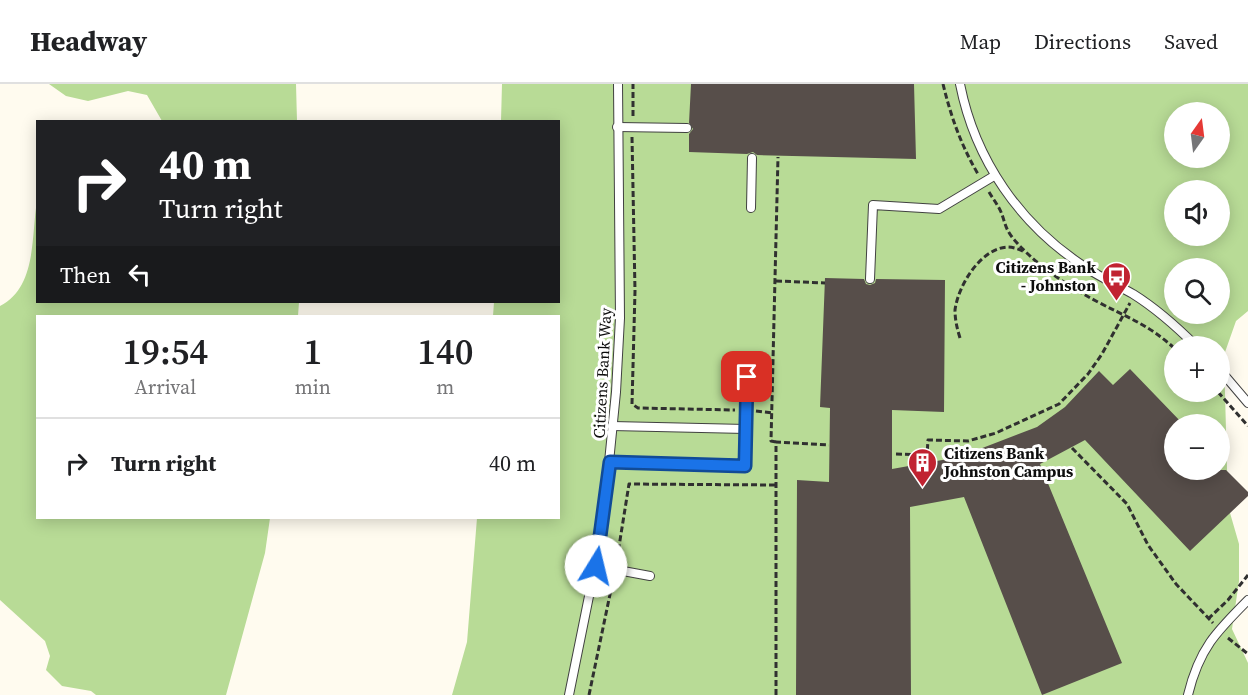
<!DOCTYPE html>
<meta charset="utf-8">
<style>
body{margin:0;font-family:"Source Serif 4",serif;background:#f6f6f6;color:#202124;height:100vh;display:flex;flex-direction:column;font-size:22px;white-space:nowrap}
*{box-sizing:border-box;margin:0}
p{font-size:20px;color:#757577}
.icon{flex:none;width:33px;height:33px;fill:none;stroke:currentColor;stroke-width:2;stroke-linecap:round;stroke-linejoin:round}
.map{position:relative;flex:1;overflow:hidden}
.details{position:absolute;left:36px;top:231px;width:524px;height:204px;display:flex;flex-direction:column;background:#fff;border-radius:0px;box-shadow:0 3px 15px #0003}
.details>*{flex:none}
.top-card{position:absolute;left:36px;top:36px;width:524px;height:183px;border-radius:0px;box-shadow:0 3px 15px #0003;background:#202124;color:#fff;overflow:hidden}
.needle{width:39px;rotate:14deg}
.tools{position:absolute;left:1164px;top:18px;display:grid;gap:12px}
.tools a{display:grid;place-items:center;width:66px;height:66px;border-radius:50%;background:#fff;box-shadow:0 3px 15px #0003;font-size:30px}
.pin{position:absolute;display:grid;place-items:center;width:51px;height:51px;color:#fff;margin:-26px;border-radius:12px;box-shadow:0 3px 9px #0006}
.me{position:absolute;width:66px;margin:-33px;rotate:9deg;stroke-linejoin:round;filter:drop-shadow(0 0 4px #0008)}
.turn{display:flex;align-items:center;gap:21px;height:126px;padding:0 24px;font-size:27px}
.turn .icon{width:78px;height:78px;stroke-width:2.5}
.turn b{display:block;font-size:42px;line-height:51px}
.then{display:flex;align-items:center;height:57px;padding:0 24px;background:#0003;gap:12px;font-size:22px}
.eta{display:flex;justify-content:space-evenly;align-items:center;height:102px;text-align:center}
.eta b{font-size:36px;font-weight:600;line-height:42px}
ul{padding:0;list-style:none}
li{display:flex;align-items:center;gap:18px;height:90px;padding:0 24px;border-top:2px solid #e0e0e0}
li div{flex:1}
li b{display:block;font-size:22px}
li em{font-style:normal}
header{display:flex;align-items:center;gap:36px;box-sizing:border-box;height:84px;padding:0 30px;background:#fff;border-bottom:2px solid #e0e0e0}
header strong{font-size:28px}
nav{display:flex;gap:33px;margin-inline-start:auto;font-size:21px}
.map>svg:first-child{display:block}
.forest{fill:#b8db96;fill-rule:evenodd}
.building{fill:#574e4a}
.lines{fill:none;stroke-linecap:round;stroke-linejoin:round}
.lane-casing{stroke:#414141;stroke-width:10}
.path{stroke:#303030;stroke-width:3;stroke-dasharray:6 3;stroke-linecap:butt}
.lane{stroke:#fff;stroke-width:8}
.route-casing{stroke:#114b97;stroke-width:15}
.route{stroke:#1a73e8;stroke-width:10}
.labels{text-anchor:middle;stroke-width:6;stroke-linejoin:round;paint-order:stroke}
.poi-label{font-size:16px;font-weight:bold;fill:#0e0e0e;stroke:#fff;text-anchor:end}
.street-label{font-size:16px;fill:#0e0e0e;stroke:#fff}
</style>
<header>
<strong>Headway</strong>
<nav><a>Map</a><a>Directions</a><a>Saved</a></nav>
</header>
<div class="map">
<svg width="1248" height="611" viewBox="0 0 1248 611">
<rect width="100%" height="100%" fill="#fffbef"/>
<g class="forest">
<path d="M49,0H296L297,37H162L147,11L128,7L88,17L66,12Z"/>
<path d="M502,0H1248V227L1236,237L1224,271L1228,422L1239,460V497L1232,545L1248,579V611H452L467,558L477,434H558V232H493L494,218H558V38L501,37ZM1174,28H1220V74H1174ZM1174,106H1220V152H1174ZM1174,184H1220V230H1174ZM1174,262H1220V308H1174ZM1174,340H1220V386H1174Z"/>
<path d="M37,117L38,218H299L298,232H38V434H270L265,469L226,611H96L91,607L62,602L46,586L50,572L45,557L0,516V222C37,203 31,153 37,117Z"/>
</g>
<g class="building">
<path d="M691,0H914L916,75L757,71L753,68L747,70L689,68V50L693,45L689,39Z"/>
<path d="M825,194L864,195L866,200L870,201L875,199L876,195L945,196L944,328L892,326V385L959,373L1037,343L1065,323L1099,287L1113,301L1130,285L1183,340H1174V386H1226L1248,408V412L1190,467L1085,356L1040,380L1122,579L1042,611L964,413L910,423L911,611H796L797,396L829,398L830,324L820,323Z"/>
</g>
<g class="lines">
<defs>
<g id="lane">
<path d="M960,0C975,76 1020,141 1085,183C1100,193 1117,201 1133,210C1157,225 1177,243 1196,262"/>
<path d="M617,43L687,44"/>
<path d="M751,124L752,74"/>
<path d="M870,195L873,121L939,125L994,92"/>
<path d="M1220,286L1248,319"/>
<path d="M612,342L746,345"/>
<path d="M610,378L745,382L747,293"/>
<path d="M596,482L650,492"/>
<path d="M569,611L602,448L616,308L620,234L618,0"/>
<path d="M1188,611C1199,565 1216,548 1248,516"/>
</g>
</defs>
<use href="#lane" class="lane-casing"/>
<g class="path">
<path d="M943,0C951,33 961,61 978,90"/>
<path d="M633,32V0"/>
<path d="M632,53L635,207L632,320L638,324L735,326"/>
<path d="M989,108C993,115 998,121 1001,128C1005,138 1005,144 1012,153C1033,179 1066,201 1096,217C1126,233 1148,240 1174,264"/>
<path d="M776,197L825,199"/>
<path d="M960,254C957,244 955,236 955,226C958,202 980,165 1007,163C1013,163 1019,165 1025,168"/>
<path d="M1218,308L1248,342"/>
<path d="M756,327L773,329"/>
<path d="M776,358L771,357L778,73"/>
<path d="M1072,364L1127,420L1148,461L1176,500L1213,539"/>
<path d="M896,370L927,371L928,356L968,357L996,349L1059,320L1088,290L1102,270L1130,219"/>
<path d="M617,475L629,400L776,401"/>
<path d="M1208,535L1228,516L1248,491"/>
<path d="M1228,554L1248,570"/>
<path d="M589,611L613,496"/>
<path d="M776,611V358L829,361"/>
</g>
<use href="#lane" class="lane"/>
</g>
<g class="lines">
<defs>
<path id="route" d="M596,482L610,378L745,382L747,293"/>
</defs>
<use href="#route" class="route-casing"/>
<use href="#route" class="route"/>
</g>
<defs>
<symbol id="bus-pin" viewBox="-11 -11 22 30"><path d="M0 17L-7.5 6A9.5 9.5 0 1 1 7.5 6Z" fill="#c12331" stroke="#fff"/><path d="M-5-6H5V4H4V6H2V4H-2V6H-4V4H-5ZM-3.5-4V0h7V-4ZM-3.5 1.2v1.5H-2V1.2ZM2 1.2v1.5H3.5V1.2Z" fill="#fff"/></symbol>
<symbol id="building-pin" viewBox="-11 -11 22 30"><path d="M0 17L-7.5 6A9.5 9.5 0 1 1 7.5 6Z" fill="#c12331" stroke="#fff"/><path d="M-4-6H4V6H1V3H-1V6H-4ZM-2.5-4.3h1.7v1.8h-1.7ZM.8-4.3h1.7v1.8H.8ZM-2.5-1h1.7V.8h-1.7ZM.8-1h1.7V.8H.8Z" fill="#fff"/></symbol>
</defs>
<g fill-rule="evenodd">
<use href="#bus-pin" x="1100" y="176" width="33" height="45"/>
<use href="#building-pin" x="906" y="362" width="33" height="45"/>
</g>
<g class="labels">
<g class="poi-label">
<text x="1096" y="189">Citizens Bank<tspan x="1096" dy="18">- Johnston</tspan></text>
<text x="944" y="375" text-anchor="start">Citizens Bank<tspan x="944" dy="18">Johnston Campus</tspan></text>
</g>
<g class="street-label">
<text transform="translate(602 289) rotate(-87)" y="6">Citizens Bank Way</text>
</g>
</g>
</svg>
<div class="tools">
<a><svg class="needle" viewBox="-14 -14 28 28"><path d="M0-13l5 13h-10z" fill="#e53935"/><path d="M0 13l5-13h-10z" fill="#757577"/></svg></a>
<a><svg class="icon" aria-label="sound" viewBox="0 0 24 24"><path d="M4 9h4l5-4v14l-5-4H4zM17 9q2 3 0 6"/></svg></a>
<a><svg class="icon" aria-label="search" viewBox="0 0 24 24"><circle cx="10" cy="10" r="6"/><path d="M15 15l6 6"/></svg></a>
<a>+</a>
<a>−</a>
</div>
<div class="pin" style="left:747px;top:293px;background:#d93025"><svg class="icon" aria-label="arrive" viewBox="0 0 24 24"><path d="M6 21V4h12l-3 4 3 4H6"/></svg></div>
<svg class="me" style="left:596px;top:482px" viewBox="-20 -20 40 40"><circle r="19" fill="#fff"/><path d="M0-13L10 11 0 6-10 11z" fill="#1a73e8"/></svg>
<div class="top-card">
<div class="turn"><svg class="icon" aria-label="right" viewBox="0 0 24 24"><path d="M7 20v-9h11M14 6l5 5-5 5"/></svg><div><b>40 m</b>Turn right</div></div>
<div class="then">Then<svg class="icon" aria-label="left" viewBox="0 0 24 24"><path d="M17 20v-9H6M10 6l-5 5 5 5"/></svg></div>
</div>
<section class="details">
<div class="eta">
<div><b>19:54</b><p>Arrival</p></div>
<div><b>1</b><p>min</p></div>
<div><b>140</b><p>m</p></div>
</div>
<ul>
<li><svg class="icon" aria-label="right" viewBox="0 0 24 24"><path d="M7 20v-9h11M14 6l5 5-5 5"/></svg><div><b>Turn right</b></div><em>40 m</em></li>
</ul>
</section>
</div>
